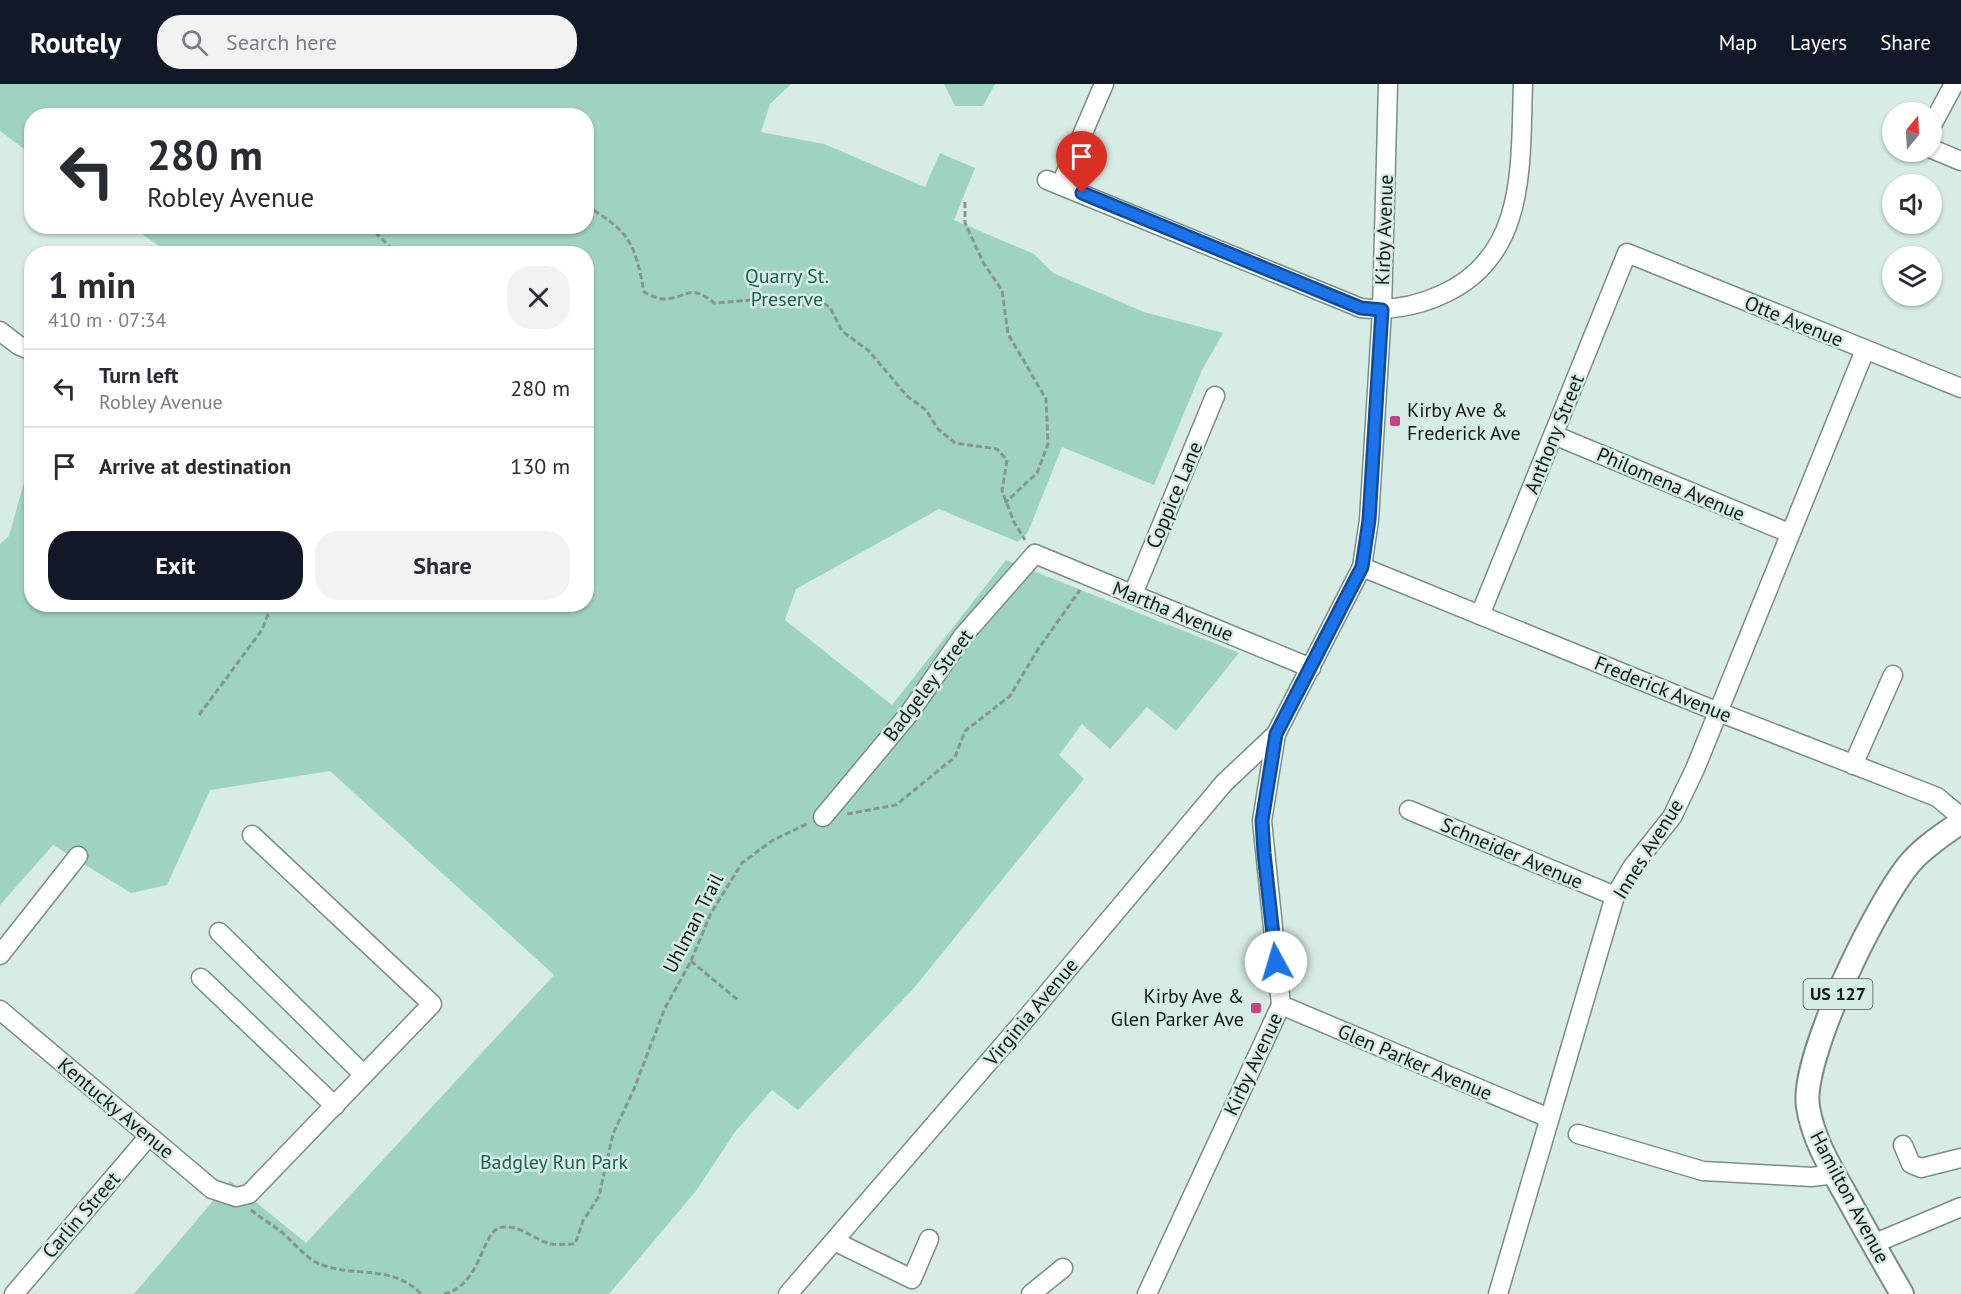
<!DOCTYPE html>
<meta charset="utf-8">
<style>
body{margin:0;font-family:"PT Sans",sans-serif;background:#f2f2f3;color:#2b2b33;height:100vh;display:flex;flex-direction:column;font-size:22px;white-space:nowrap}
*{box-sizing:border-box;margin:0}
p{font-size:20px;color:#7c7c81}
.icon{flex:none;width:33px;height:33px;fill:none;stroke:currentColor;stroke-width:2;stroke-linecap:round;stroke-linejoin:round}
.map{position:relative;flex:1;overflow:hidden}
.sheet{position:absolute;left:24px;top:162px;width:570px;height:366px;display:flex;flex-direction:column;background:#fff;border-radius:24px;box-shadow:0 2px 4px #0004}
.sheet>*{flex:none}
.guide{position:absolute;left:24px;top:24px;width:570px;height:126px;border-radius:24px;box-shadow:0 2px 4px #0004;background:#fff;color:#2b2b33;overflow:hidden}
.needle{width:39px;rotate:18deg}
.controls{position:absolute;left:1882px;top:18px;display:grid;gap:12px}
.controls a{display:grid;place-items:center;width:60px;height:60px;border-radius:50%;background:#fff;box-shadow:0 2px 4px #0004;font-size:30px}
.pin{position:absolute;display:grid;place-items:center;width:51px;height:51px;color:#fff;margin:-62px -26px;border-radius:50% 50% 50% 0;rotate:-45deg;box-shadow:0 0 6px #0007}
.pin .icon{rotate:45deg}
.me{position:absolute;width:66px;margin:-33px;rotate:354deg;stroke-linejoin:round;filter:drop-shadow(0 0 4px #0008)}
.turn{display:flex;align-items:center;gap:21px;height:126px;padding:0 24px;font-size:27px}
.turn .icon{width:78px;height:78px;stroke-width:2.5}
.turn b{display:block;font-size:42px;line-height:51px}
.round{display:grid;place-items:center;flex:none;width:63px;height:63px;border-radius:24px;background:#f2f2f3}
.overview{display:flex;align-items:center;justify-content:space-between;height:102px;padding:0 24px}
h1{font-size:36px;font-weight:800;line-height:45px}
.primary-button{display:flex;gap:12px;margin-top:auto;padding:12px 24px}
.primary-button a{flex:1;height:69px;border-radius:24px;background:#111827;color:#fff;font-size:24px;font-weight:800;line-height:69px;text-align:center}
.primary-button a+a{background:#f2f2f3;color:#2b2b33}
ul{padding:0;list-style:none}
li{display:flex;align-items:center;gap:18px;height:78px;padding:0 24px;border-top:2px solid #e1e1e2}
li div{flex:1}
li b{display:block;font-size:22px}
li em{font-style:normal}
header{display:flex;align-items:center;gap:36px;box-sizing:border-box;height:84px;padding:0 30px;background:#111827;color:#fff}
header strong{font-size:28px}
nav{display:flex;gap:33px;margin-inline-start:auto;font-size:21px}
.search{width:420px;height:54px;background:#f2f2f3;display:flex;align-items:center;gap:15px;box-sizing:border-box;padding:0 21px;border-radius:24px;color:#7c7c81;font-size:22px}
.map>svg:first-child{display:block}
.green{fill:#9fd3c1}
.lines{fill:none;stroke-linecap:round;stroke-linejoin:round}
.minor-casing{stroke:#798d85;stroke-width:21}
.major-casing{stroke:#798d85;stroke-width:26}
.path{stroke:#859690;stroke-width:3;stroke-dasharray:6 3;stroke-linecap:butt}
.minor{stroke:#fff;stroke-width:18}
.major{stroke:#fff;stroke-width:22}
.route-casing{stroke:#114b97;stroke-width:15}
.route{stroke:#1a73e8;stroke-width:10}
.poi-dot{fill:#c64388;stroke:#d6ece4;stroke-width:2}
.labels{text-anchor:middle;stroke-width:5;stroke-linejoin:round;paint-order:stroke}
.shield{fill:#d6ece4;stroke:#4d5954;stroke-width:1.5}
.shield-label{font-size:18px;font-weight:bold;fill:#121a17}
.street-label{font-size:20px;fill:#121a17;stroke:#d6ece4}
.park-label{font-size:20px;fill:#1a5f4d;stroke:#d6ece4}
.poi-label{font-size:20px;fill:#121a17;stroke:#d6ece4;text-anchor:start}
</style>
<header>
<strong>Routely</strong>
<div class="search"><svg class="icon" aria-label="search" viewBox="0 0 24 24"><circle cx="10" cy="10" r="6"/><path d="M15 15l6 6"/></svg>Search here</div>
<nav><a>Map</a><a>Layers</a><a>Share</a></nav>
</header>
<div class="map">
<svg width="1961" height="1210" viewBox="0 0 1961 1210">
<rect width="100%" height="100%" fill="#d6ece4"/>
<g class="green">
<path d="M0,0H791L770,20L761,48L824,60L925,103L940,69L975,84L954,136L1034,170L1053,189L1144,228L1223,249L1202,286L1154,401L1062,363L1028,448L1018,458L939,425L796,505L785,536L892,621L1006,476L1239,569L1176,647L1147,623L1110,665L1082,640L1059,671L1084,695L913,905L798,1026L772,1006L735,1048L696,1107L609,1210H134L230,1097L306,1159L554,891L330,687L210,706L167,801L131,809L53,761L0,821V460L9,452L31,373L32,520H586V170L169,169L132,143L586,142V32H32L31,70L0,47Z"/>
<path d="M944,0H995L983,22H955Z"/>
</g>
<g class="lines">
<defs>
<g id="minor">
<path d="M1932,41L1954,0"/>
<path d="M1932,65L1961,77"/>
<path d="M1047,96L1361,224C1388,227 1417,222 1441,211C1528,173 1520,80 1523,0"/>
<path d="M1061,100L1104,0"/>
<path d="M0,247L18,261L32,267"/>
<path d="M1554,351L1789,449"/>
<path d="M1362,483L1716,627L1937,713L1961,733"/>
<path d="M1133,510L1215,312"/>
<path d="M1480,531L1627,169L1961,304"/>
<path d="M1853,681L1893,591"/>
<path d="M1409,726L1615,812"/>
<path d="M823,733L908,631L963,552L1035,470L1311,584"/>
<path d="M219,848L364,991"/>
<path d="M0,871L78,772"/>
<path d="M201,894L335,1022"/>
<path d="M1281,921L1549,1034"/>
<path d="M0,926L212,1105L236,1113L249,1110L432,920L252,751"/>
<path d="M1578,1050L1703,1087L1812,1093L1834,1090"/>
<path d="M1903,1061L1911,1080L1921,1084L1961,1074"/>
<path d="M834,1157L912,1195L929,1155"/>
<path d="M1873,1160L1961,1123"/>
<path d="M14,1210L149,1052"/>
<path d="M788,1210L1024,937L1224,699L1276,650"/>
<path d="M1031,1210L1063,1184"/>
<path d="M1147,1210L1281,921L1262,737L1276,650L1362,483L1369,436L1382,226L1388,0"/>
<path d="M1498,1210L1615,812L1633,782L1672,733L1695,685L1865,266"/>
</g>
<path id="major" d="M1902,1210C1883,1177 1864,1144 1846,1111C1830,1083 1813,1055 1808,1023C1800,974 1878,816 1911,778C1925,762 1944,750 1961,738"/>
</defs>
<use href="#minor" class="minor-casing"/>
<use href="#major" class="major-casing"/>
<g class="path">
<path d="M324,32C347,31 402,20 420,32"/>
<path d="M965,118V139L984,180L1002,206L1008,250L1046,315L1048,360L1037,389L1005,419"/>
<path d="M586,122C630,147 635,160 644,208C649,210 657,215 663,215C687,215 689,198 714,219L766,215L796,224L817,217L830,223L842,247L869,267L907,312L926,326L938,345L955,359L997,365L1007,376L1002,407L1014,438L1025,456"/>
<path d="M369,142L397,170"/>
<path d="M199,631L262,546L272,520"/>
<path d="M847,730L896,721L955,673L965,647L1010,612L1037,567L1080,506"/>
<path d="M691,877L739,917"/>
<path d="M251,1126C262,1135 275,1142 285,1151C298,1163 308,1177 325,1182C360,1193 393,1181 421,1210"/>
<path d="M444,1210C484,1200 480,1145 503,1143C521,1141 534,1156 551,1160C558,1161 567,1160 575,1160L583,1137L599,1112L613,1050L634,1005L665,924L691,877L711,829L742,779L773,756L809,739"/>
</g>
<use href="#minor" class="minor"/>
<use href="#major" class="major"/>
</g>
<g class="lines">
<defs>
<path id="route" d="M1082,109L1361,224L1382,226L1369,436L1362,483L1276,650L1266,712L1262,737L1264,769L1276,878"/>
</defs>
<use href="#route" class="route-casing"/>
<use href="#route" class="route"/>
</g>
<g class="poi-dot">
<rect x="1389" y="331" width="12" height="12" rx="3"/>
<rect x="1250" y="918" width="12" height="12" rx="3"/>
</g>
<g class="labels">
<rect class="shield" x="1803.5" y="895" width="69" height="30" rx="4.5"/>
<g class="shield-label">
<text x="1838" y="916">US 127</text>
</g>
<g class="street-label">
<text transform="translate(1384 146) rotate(-88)" y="7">Kirby Avenue</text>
<text transform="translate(1794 237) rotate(22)" y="7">Otte Avenue</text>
<text transform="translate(1554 350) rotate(-68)" y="7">Anthony Street</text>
<text transform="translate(1671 400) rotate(23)" y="7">Philomena Avenue</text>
<text transform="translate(1174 411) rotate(-67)" y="7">Coppice Lane</text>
<text transform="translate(1173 527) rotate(22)" y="7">Martha Avenue</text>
<text transform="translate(928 601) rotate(-53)" y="7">Badgeley Street</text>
<text transform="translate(1663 605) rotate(22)" y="7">Frederick Avenue</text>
<text transform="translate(1648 765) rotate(-58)" y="7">Innes Avenue</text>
<text transform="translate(1512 769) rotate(23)" y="7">Schneider Avenue</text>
<text transform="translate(693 839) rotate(-63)" y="7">Uhlman Trail</text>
<text transform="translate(1031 928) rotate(-50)" y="7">Virginia Avenue</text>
<text transform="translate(1415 978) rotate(23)" y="7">Glen Parker Avenue</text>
<text transform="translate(1253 980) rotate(-65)" y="7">Kirby Avenue</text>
<text transform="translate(116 1024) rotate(40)" y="7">Kentucky Avenue</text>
<text transform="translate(1850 1113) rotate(62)" y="7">Hamilton Avenue</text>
<text transform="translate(81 1131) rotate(-49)" y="7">Carlin Street</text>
</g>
<g class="park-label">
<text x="787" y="199">Quarry St.<tspan x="787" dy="23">Preserve</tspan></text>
<text x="554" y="1085">Badgley Run Park</text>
</g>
<g class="poi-label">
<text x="1407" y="333">Kirby Ave &amp;<tspan x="1407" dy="23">Frederick Ave</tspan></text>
<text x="1244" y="919" text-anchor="end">Kirby Ave &amp;<tspan x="1244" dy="23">Glen Parker Ave</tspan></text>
</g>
</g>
</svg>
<div class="controls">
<a><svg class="needle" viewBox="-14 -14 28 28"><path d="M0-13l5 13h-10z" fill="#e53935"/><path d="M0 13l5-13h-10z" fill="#7c7c81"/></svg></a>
<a><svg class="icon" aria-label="sound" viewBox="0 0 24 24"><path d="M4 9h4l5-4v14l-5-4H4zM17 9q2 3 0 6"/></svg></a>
<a><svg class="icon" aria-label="layers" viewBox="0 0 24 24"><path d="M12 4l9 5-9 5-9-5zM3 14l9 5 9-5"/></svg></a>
</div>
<div class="pin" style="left:1082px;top:109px;background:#d93025"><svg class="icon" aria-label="arrive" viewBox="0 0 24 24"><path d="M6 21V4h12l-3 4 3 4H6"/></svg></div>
<svg class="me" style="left:1276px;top:878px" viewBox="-20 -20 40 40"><circle r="19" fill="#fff"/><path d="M0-13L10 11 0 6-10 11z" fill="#1a73e8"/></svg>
<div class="guide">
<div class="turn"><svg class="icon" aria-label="left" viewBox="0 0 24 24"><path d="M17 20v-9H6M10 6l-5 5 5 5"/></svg><div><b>280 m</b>Robley Avenue</div></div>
</div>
<section class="sheet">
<div class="overview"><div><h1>1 min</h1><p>410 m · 07:34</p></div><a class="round"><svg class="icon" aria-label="close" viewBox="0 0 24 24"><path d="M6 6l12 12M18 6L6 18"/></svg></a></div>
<ul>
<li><svg class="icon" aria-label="left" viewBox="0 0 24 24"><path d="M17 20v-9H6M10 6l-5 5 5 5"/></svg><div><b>Turn left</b><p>Robley Avenue</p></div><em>280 m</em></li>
<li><svg class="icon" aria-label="arrive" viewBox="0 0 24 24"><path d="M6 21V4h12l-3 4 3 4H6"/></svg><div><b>Arrive at destination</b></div><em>130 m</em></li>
</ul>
<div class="primary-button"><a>Exit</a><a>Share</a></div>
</section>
</div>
